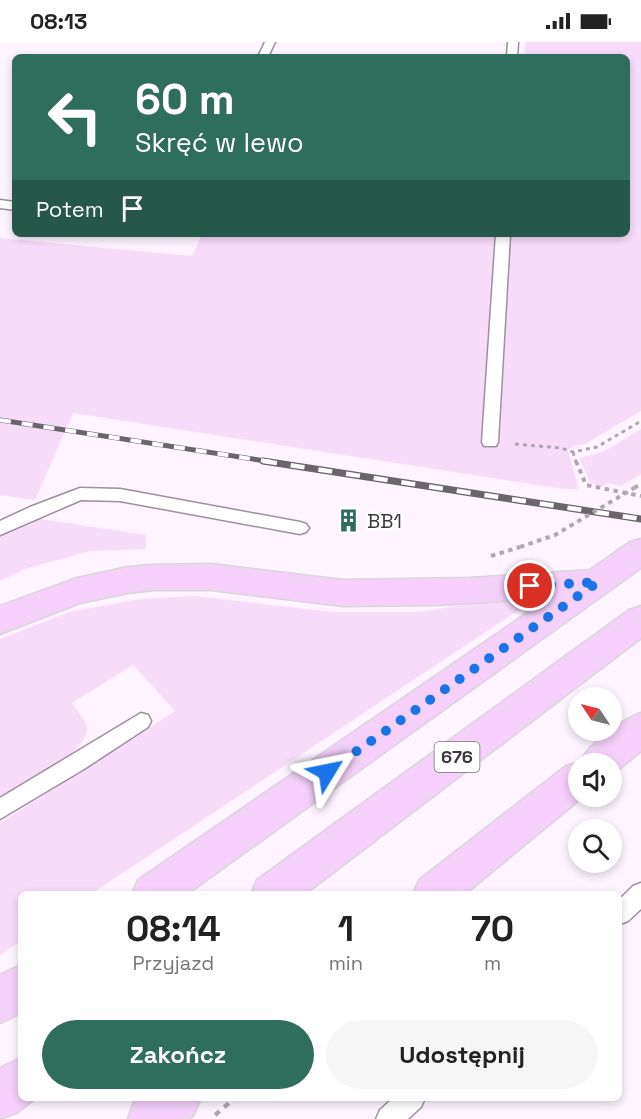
<!DOCTYPE html>
<html lang="pl">
<meta charset="utf-8">
<style>
body{margin:0;font-family:"Space Grotesk",sans-serif;background:#f6f6f6;color:#222;height:100vh;display:flex;flex-direction:column;font-size:22px;white-space:nowrap}
*{box-sizing:border-box;margin:0}
p{font-size:20px;color:#767676}
.icon{flex:none;width:33px;height:33px;fill:none;stroke:currentColor;stroke-width:2;stroke-linecap:round;stroke-linejoin:round}
.map{position:relative;flex:1;overflow:hidden}
.details{position:absolute;left:18px;top:849px;width:604px;height:210px;display:flex;flex-direction:column;background:#fff;border-radius:9px;box-shadow:0 3px 9px #0003}
.details>*{flex:none}
.banner{position:absolute;left:12px;top:12px;width:618px;height:183px;border-radius:9px;box-shadow:0 3px 9px #0003;background:#2f6e5c;color:#fff;overflow:hidden}
.needle{width:39px;rotate:305deg}
.fabs{position:absolute;left:568px;top:645px;display:grid;gap:12px}
.fabs a{display:grid;place-items:center;width:54px;height:54px;border-radius:50%;background:#fff;box-shadow:0 3px 9px #0003;font-size:30px}
.pin{position:absolute;display:grid;place-items:center;width:51px;height:51px;color:#fff;margin:-26px;border:3px solid #fff;border-radius:50%;box-shadow:0 2px 6px #0007}
.me{position:absolute;width:66px;margin:-33px;rotate:55deg;stroke-linejoin:round;filter:drop-shadow(0 0 4px #0008)}
.turn{display:flex;align-items:center;gap:21px;height:126px;padding:0 24px;font-size:27px}
.turn .icon{width:78px;height:78px;stroke-width:2.5}
.turn b{display:block;font-size:42px;line-height:51px}
.then{display:flex;align-items:center;height:57px;padding:0 24px;background:#0003;gap:12px;font-size:22px}
.eta{display:flex;justify-content:space-evenly;align-items:center;height:102px;text-align:center}
.eta b{font-size:36px;font-weight:700;line-height:42px}
.button{display:flex;gap:12px;margin-top:auto;padding:12px 24px}
.button a{flex:1;height:69px;border-radius:36px;background:#2f6e5c;color:#fff;font-size:24px;font-weight:700;line-height:69px;text-align:center}
.button a+a{background:#f6f6f6;color:#222}
.status{display:flex;justify-content:space-between;align-items:center;height:42px;padding:0 30px;background:#fff;direction:ltr}
.status svg{height:16px;fill:currentColor}
.map>svg:first-child{display:block}
.green{fill:#f7dcfa}
.lines{fill:none;stroke-linecap:round;stroke-linejoin:round}
.service-casing{stroke:#9d8f9f;stroke-width:3}
.primary-casing{stroke:#d8d7d8;stroke-width:3}
.path-far2{stroke:#b0a8b1;stroke-width:3;stroke-dasharray:4 4;stroke-linecap:butt}
.path-far1{stroke:#b0a8b1;stroke-width:4;stroke-dasharray:4.5 4.5;stroke-linecap:butt}
.path{stroke:#b0a8b1;stroke-width:4.5;stroke-dasharray:6 6;stroke-linecap:butt}
.service{fill:#fff;fill-rule:evenodd}
.primary{fill:#f4d0fa;fill-rule:evenodd}
.rail-far1-casing{stroke:#6b646c;stroke-width:5}
.rail-casing{stroke:#6b646c;stroke-width:7}
.rail-far1{stroke:#fff;stroke-width:4;stroke-dasharray:11;stroke-linecap:butt}
.rail{stroke:#fff;stroke-width:4.5;stroke-dasharray:14;stroke-linecap:butt}
.path-bridge{stroke:#b0a8b1;stroke-width:4;stroke-dasharray:4.5 4.5;stroke-linecap:butt}
.route{stroke:#1a73e8;stroke-width:10;stroke-dasharray:0 18}
.labels{text-anchor:middle;stroke-width:4.5;stroke-linejoin:round;paint-order:stroke}
.shield{fill:#fff;stroke:#777377;stroke-width:1.5}
.shield-label{font-size:18px;font-weight:bold;fill:#3d373d}
.poi-label{font-size:20px;fill:#3d373d;stroke:#fff;text-anchor:start}
</style>
<div class="status"><b>08:13</b><svg viewBox="0 0 49 12"><path d="M0 12V9h3v3zM5 12V6h3v6zM10 12V3h3v9zM15 12V0h3v12zM26 1h20v11H26zM47 4h2v5h-2z"/></svg></div>
<div class="map">
<svg width="641" height="1077" viewBox="0 0 641 1077">
<rect width="100%" height="100%" fill="#fdf4ff"/>
<g class="green">
<path d="M526,0H641V369L585,402L574,404L568,408L579,447H563L73,371L35,458L0,453V196L192,214L202,192H627V15H524Z"/>
<path d="M641,387V432L621,444L607,441L601,445L590,440L579,416L603,410Z"/>
<path d="M34,476L146,493V507L91,509L28,526L0,539V494Z"/>
<path d="M549,548L91,852H21V899L0,913V781L175,669L133,623L72,661C77,669 88,679 87,689C83,714 21,743 0,755V597L69,570L140,557L195,554L332,570H420Z"/>
</g>
<g class="lines">
<defs>
<g id="service">
<path d="M265,0H275L268,15H258Z"/>
<path d="M508,0H518L517,15H507Z"/>
<path d="M0,158L15,160V168L0,166Z"/>
<path d="M496,192H510L498,400L496,404H484L482,400Z"/>
<path d="M80,446L120,447L300,480L306,482L309,486L306,490L300,492L120,459L81,458L0,493V479L30,465Z"/>
<path d="M141,671L148,673L151,679L148,685L84,727L0,777V756Z"/>
<path d="M641,841V867L628,879L620,882V857L633,844Z"/>
<path d="M393,1056H425L421,1065L408,1077H376L380,1068Z"/>
</g>
<g id="primary">
<path d="M641,497V526L187,852H132L138,838L549,556L438,563L343,564L211,548H154L128,551L80,561L0,592V564L77,536L128,525L154,523L211,522L343,538L470,536L590,528L630,500Z"/>
<path d="M641,564V596L305,852H251L257,838L629,568Z"/>
<path d="M641,671V709L612,733V722H579V754H584L465,852H413L419,838L566,724L580,720C589,701 622,678 641,671Z"/>
<path d="M21,923V971L0,981V933Z"/>
<path d="M21,1016V1056H36L16,1071L0,1077V1026Z"/>
<path d="M140,1056H201L194,1072L189,1077H128L134,1060Z"/>
</g>
</defs>
<use href="#service" class="service-casing"/>
<use href="#primary" class="primary-casing"/>
<g class="path-far2">
<path d="M515,402L561,406L573,410L597,405L641,379"/>
<path d="M573,410L576,420"/>
</g>
<g class="path-far1">
<path d="M576,419L586,443L641,454"/>
<path d="M634,446L641,442"/>
<path d="M491,514L520,505"/>
</g>
<path class="path" d="M215,1073L235,1056"/>
<use href="#service" class="service"/>
<use href="#primary" class="primary"/>
<defs>
<path id="rail-far1" d="M0,378L272,420"/>
<path id="rail" d="M263,419L641,477"/>
</defs>
<use href="#rail-far1" class="rail-far1-casing"/>
<use href="#rail" class="rail-casing"/>
<use href="#rail-far1" class="rail-far1"/>
<use href="#rail" class="rail"/>
<path class="path-bridge" d="M520,505L555,493L634,446"/>
</g>
<g class="lines">
<path class="route" d="M327,730L598,540L530,544"/>
</g>
<defs>
<symbol id="building-bare" viewBox="-9 -9 18 18"><path d="M-4-6H4V6H1V3H-1V6H-4ZM-2.5-4.3h1.7v1.8h-1.7ZM.8-4.3h1.7v1.8H.8ZM-2.5-1h1.7V.8h-1.7ZM.8-1h1.7V.8H.8Z" fill="#2f6e5c" stroke="#fff" stroke-width="2.5" paint-order="stroke"/></symbol>
</defs>
<g fill-rule="evenodd">
<use href="#building-bare" x="332" y="462" width="33" height="33"/>
</g>
<g class="labels">
<rect class="shield" x="434.5" y="700" width="45" height="30" rx="4.5"/>
<g class="shield-label">
<text x="457" y="721">676</text>
</g>
<g class="poi-label">
<text x="367" y="486">BB1</text>
</g>
</g>
</svg>
<div class="fabs">
<a><svg class="needle" viewBox="-14 -14 28 28"><path d="M0-13l5 13h-10z" fill="#e53935"/><path d="M0 13l5-13h-10z" fill="#767676"/></svg></a>
<a><svg class="icon" aria-label="sound" viewBox="0 0 24 24"><path d="M4 9h4l5-4v14l-5-4H4zM17 9q2 3 0 6"/></svg></a>
<a><svg class="icon" aria-label="search" viewBox="0 0 24 24"><circle cx="10" cy="10" r="6"/><path d="M15 15l6 6"/></svg></a>
</div>
<div class="pin" style="left:530px;top:544px;background:#d93025"><svg class="icon" aria-label="arrive" viewBox="0 0 24 24"><path d="M6 21V4h12l-3 4 3 4H6"/></svg></div>
<svg class="me" style="left:327px;top:730px" viewBox="-20 -20 40 40"><path d="M0-17L14 15 0 8-14 15z" fill="#1a73e8" stroke="#fff" stroke-width="4"/></svg>
<div class="banner">
<div class="turn"><svg class="icon" aria-label="left" viewBox="0 0 24 24"><path d="M17 20v-9H6M10 6l-5 5 5 5"/></svg><div><b>60 m</b>Skręć w lewo</div></div>
<div class="then">Potem<svg class="icon" aria-label="arrive" viewBox="0 0 24 24"><path d="M6 21V4h12l-3 4 3 4H6"/></svg></div>
</div>
<section class="details">
<div class="eta">
<div><b>08:14</b><p>Przyjazd</p></div>
<div><b>1</b><p>min</p></div>
<div><b>70</b><p>m</p></div>
</div>
<div class="button"><a>Zakończ</a><a>Udostępnij</a></div>
</section>
</div>
